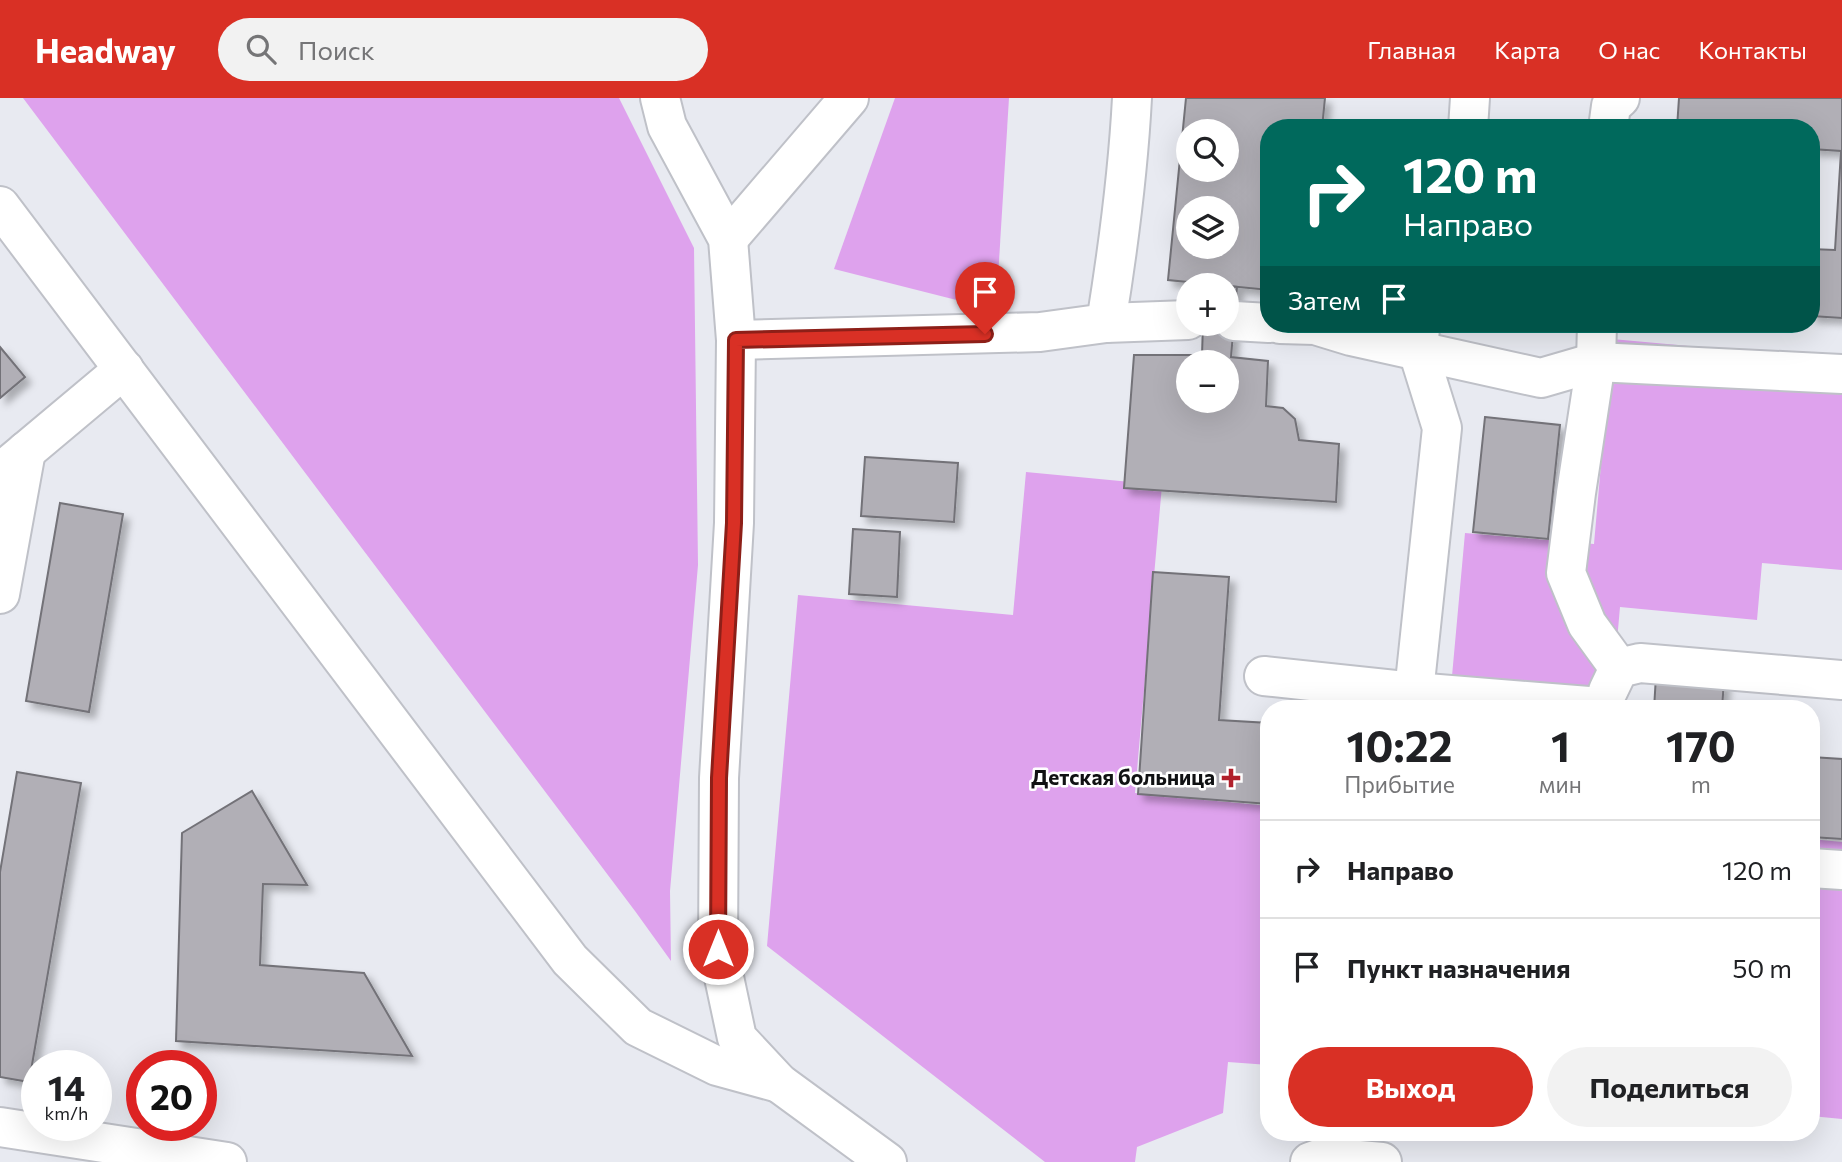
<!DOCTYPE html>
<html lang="ru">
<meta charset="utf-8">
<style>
body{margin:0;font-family:Commissioner,sans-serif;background:#f2f2f2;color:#202124;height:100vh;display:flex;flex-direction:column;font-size:26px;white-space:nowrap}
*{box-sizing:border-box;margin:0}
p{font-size:23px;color:#757577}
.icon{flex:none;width:38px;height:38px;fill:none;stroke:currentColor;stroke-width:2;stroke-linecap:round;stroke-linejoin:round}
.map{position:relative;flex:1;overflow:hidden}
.side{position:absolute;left:1260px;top:602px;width:560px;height:441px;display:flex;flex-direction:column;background:#fff;border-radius:28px;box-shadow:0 7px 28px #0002}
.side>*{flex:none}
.top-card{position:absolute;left:1260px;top:21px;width:560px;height:214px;border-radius:28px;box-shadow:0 7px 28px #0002;background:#00695c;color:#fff;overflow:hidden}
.buttons{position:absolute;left:1176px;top:21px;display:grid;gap:14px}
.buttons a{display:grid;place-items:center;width:63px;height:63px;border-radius:50%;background:#fff;box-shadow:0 7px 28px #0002;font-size:35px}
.speed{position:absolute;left:21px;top:952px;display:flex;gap:14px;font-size:35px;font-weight:700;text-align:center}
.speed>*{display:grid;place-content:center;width:91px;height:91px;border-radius:50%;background:#fff;box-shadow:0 7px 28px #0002;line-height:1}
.speed small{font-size:18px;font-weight:400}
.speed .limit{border:10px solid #d22;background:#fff;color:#111}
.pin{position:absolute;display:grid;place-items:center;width:60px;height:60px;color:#fff;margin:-72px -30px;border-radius:50% 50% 50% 0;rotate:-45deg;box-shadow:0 0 7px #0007}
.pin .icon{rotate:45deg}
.me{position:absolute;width:77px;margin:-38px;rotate:0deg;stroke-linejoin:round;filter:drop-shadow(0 0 5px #0008)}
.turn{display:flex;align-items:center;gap:24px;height:147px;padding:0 28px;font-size:32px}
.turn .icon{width:91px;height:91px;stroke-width:2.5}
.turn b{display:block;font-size:49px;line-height:60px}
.then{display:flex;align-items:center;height:66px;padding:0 28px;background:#0003;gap:14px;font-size:26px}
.eta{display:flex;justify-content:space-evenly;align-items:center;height:119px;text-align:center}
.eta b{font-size:42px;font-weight:700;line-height:49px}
.cta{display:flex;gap:14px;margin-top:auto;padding:14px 28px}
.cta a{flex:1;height:80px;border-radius:42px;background:#d93025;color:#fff;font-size:28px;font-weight:700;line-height:80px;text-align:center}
.cta a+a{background:#f2f2f2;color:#202124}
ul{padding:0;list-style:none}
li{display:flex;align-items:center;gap:21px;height:98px;padding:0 28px;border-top:2px solid #e0e0e0}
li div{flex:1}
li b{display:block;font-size:26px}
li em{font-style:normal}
header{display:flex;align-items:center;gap:42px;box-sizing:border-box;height:98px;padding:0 35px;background:#d93025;color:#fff}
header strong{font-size:33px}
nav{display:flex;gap:38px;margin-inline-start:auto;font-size:24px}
.search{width:490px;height:63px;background:#f2f2f2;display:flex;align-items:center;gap:18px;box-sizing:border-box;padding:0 24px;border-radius:38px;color:#757577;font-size:26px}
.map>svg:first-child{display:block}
.green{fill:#dea2ed}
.building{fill:#b1afb6;stroke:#737278;stroke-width:2;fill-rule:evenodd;filter:url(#shadow)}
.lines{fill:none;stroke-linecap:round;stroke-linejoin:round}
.minor-casing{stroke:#bfc1c8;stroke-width:42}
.minor{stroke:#fff;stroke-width:38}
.route-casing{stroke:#8d1f18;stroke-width:18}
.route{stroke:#d93025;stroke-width:12}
.poi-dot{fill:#b11f2b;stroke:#fff;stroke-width:2.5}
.labels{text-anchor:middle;stroke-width:5;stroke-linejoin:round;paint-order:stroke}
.poi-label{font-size:21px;font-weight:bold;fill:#101113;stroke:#fff;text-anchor:end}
</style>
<header>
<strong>Headway</strong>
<div class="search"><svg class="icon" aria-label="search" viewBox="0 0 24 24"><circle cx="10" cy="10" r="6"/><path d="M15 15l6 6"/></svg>Поиск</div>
<nav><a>Главная</a><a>Карта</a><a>О нас</a><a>Контакты</a></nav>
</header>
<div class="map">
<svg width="1842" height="1064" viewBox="0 0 1842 1064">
<defs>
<filter id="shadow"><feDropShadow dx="6" dy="6" stdDeviation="3.5" flood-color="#0004"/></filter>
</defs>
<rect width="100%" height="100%" fill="#e8eaf1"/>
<g class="green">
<path d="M23,0H619L694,150L698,467L670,793L671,863L635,813Z"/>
<path d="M895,0H1009L996,212L834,171Z"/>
<path d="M1612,241L1842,262V472L1762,465L1757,522L1620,509L1611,611H1449L1465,435L1594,446Z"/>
<path d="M1026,374L1162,387L1135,695L1269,708V746L1262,819L1269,820V967L1228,964L1223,1015L1137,1049L1135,1064H1045L767,848L798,497L1013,517Z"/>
<path d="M1811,741L1842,744V1021L1811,1018Z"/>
</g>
<g class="building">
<path d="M1186,0H1325L1322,30H1269V192L1168,182ZM1188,33H1227V72H1188ZM1188,110H1227V149H1188Z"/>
<path d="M1679,0H1842V220L1811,218V151L1835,152L1841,53L1811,51V30H1677Z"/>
<path d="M1227,188L1237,189L1231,259L1268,263L1266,308L1283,310L1295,321L1299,342L1339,346L1336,404L1124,390L1134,257H1202L1203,226H1227ZM1188,264H1227V303H1188Z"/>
<path d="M0,249L25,279L0,300Z"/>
<path d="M1485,319L1560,327L1548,441L1473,434Z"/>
<path d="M865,359L958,365L954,424L861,418Z"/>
<path d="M60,405L123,416L89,614L26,603Z"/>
<path d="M853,431L900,434L897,499L849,496Z"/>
<path d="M1153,474L1229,479L1219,622L1269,625V706L1138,696Z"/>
<path d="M1656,578L1724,582L1722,611H1654Z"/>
<path d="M1811,659L1842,661V741L1811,739Z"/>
<path d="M17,674L81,685L29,984L0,979V774Z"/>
<path d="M252,693L307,787L263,786L260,867L364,875L412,958L176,943L182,735Z"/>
</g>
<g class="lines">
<defs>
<g id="minor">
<path d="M660,0L667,28L728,141L736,242L734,425L719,680L718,851L737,940L779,985L887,1064"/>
<path d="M1468,30L1470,0"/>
<path d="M1608,30L1611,8L1620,0"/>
<path d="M0,108L570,862L638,929L717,968L779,985"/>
<path d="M728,141L849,0"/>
<path d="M1234,223L1269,225"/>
<path d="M1106,225L1188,222"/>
<path d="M1280,226L1315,227L1351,238L1541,280L1596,264L1842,276"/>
<path d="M1597,226L1596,264L1576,395L1566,475L1587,526L1619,570"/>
<path d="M736,242L1040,234L1106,225C1118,151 1128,76 1132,0"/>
<path d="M0,375L124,271"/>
<path d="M0,496L26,353"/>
<path d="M1264,578L1414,594L1601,609V611"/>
<path d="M1608,593L1619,570L1640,565L1842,582"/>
<path d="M1414,594L1442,330L1418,253L1420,230"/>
<path d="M1811,770L1842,772"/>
<path d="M0,1029L227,1064"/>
<path d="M1310,1064L1324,1059L1382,1064"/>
</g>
</defs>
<use href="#minor" class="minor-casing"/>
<use href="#minor" class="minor"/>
</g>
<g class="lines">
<defs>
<path id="route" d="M718,851L719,680L734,425L736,242L985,236"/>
</defs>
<use href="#route" class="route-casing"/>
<use href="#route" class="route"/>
</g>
<path class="poi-dot" d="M1227.5 669.5h7v7h7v7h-7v7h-7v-7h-7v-7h7z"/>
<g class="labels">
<g class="poi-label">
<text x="1215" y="687">Детская больница</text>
</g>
</g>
</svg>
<div class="buttons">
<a><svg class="icon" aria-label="search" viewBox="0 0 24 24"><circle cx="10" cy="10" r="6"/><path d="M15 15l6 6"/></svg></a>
<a><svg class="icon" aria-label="layers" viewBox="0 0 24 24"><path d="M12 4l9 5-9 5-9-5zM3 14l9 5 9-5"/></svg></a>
<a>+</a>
<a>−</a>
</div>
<div class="speed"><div>14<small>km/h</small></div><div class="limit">20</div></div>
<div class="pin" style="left:985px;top:236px;background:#d93025"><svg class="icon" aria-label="arrive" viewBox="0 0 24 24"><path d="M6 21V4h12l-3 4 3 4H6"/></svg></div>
<svg class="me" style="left:718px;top:851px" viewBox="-20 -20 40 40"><circle r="17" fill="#d93025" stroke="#fff" stroke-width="3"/><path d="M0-11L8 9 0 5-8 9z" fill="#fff"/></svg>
<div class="top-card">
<div class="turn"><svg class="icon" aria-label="right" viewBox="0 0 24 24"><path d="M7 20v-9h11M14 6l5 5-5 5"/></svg><div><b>120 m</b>Направо</div></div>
<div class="then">Затем<svg class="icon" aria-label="arrive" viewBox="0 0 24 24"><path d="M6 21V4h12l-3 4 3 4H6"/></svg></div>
</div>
<section class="side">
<div class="eta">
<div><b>10:22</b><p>Прибытие</p></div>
<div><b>1</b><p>мин</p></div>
<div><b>170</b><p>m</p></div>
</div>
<ul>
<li><svg class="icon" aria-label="right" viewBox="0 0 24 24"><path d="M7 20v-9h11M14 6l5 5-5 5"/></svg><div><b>Направо</b></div><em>120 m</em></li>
<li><svg class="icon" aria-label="arrive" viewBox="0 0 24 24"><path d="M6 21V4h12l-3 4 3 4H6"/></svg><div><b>Пункт назначения</b></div><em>50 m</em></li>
</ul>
<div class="cta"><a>Выход</a><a>Поделиться</a></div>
</section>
</div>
